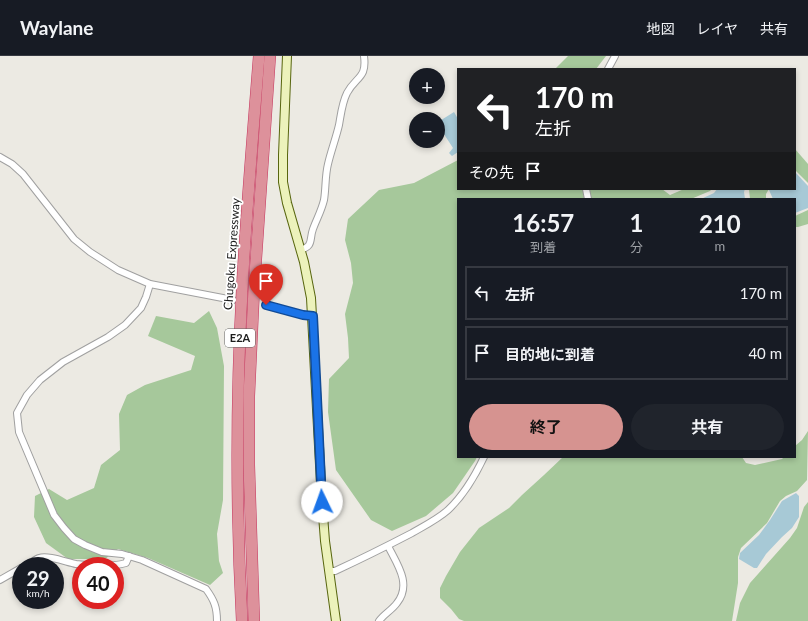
<!DOCTYPE html>
<html lang="ja">
<meta charset="utf-8">
<style>
body{margin:0;font-family:Lato,"Noto Sans JP",sans-serif;background:#20242c;color:#f1f3f6;height:100vh;display:flex;flex-direction:column;font-size:15px;white-space:nowrap}
*{box-sizing:border-box;margin:0}
p{font-size:13px;color:#9ea1a6}
.icon{flex:none;width:22px;height:22px;fill:none;stroke:currentColor;stroke-width:2;stroke-linecap:round;stroke-linejoin:round}
.map{position:relative;flex:1;overflow:hidden}
.panel{position:absolute;left:457px;top:142px;width:339px;height:260px;display:flex;flex-direction:column;background:#171b24;border-radius:0px;box-shadow:0 2px 6px #0003}
.panel>*{flex:none}
.top-card{position:absolute;left:457px;top:12px;width:339px;height:122px;border-radius:0px;box-shadow:0 2px 6px #0003;background:#202124;color:#fff;overflow:hidden}
.controls{position:absolute;left:409px;top:12px;display:grid;gap:8px}
.controls a{display:grid;place-items:center;width:36px;height:36px;border-radius:50%;background:#171b24;box-shadow:0 2px 6px #0003;font-size:20px}
.speed{position:absolute;left:12px;top:501px;display:flex;gap:8px;font-size:20px;font-weight:700;text-align:center}
.speed>*{display:grid;place-content:center;width:52px;height:52px;border-radius:50%;background:#171b24;box-shadow:0 2px 6px #0003;line-height:1}
.speed small{font-size:10px;font-weight:400}
.speed .limit{border:6px solid #d22;background:#fff;color:#111}
.pin{position:absolute;display:grid;place-items:center;width:34px;height:34px;color:#fff;margin:-41px -17px;border-radius:50% 50% 50% 0;rotate:-45deg;box-shadow:0 0 4px #0007}
.pin .icon{rotate:45deg}
.me{position:absolute;width:44px;margin:-22px;rotate:357deg;stroke-linejoin:round;filter:drop-shadow(0 0 3px #0008)}
.turn{display:flex;align-items:center;gap:14px;height:84px;padding:0 12px;font-size:18px}
.turn .icon{width:52px;height:52px;stroke-width:2.5}
.turn b{display:block;font-size:28px;line-height:34px}
.then{display:flex;align-items:center;height:38px;padding:0 12px;background:#0003;gap:8px;font-size:15px}
.eta{display:flex;justify-content:space-evenly;align-items:center;height:68px;text-align:center}
.eta b{font-size:24px;font-weight:700;line-height:28px}
.primary-button{display:flex;gap:8px;margin-top:auto;padding:8px 12px}
.primary-button a{flex:1;height:46px;border-radius:24px;background:#d69390;color:#111;font-size:16px;font-weight:700;line-height:46px;text-align:center}
.primary-button a+a{background:#20242c;color:#f1f3f6}
ul{padding:0;list-style:none}
li{display:flex;align-items:center;gap:12px;height:54px;margin:0 8px 6px;padding:0 4px;border:2px solid #363941;border-radius:0px}
li div{flex:1}
li b{display:block;font-size:15px}
li em{font-style:normal}
header{display:flex;align-items:center;gap:24px;box-sizing:border-box;height:56px;padding:0 20px;background:#171b24;border-bottom:1px solid #363941}
header strong{font-size:19px}
nav{display:flex;gap:22px;margin-inline-start:auto;font-size:14px}
.map>svg:first-child{display:block}
.forest{fill:#a6c89b}
.water{fill:#a7c9d6}
.lines{fill:none;stroke-linecap:round;stroke-linejoin:round}
.street-casing{stroke:#a0a0a0;stroke-width:8}
.secondary-casing{stroke:#58660f;stroke-width:10}
.highway-casing{stroke:#c5355e;stroke-width:12}
.street{stroke:#fff;stroke-width:6}
.secondary{stroke:#ecf2bb;stroke-width:8}
.highway{stroke:#dd919b;stroke-width:11}
.route-casing{stroke:#114b97;stroke-width:10}
.route{stroke:#1a73e8;stroke-width:7}
.labels{text-anchor:middle;stroke-width:3.5;stroke-linejoin:round;paint-order:stroke}
.shield{fill:#fff;stroke:#606060;stroke-width:1}
.shield-label{font-size:11px;font-weight:bold;fill:#1c1c1c}
.street-label{font-size:12px;fill:#1c1c1c;stroke:#fff}
</style>
<header>
<strong>Waylane</strong>
<nav><a>地図</a><a>レイヤ</a><a>共有</a></nav>
</header>
<div class="map">
<svg width="808" height="565" viewBox="0 0 808 565">
<rect width="100%" height="100%" fill="#eceae3"/>
<g class="forest">
<path d="M568,0H606L596,13H555Z"/>
<path d="M795,93L808,108V127L795,114Z"/>
<path d="M458,104V133H662L670,139L684,133H712L710,135L691,143H458V401H477L475,405L453,437L426,460L392,475L371,464L336,414L328,356L329,323L349,302L348,282L345,258L353,227L351,207L345,184L348,163L379,134L414,127Z"/>
<path d="M749,133H769L766,138V143H750Z"/>
<path d="M808,154V168L798,171H795V160Z"/>
<path d="M209,255L217,272L224,310L223,444L217,478L219,505L223,517L210,529L148,502L118,493L105,503H68L46,487L34,461L35,440L49,433L67,444L94,432L101,409L120,394L119,358L127,339L145,329L191,314L195,300L148,280L156,260L194,267Z"/>
<path d="M808,375L807,424L797,435L786,440L780,445L767,467L741,492L738,501V527L732,565H464L459,563L451,553L440,542V532L446,520L460,496L479,472L509,452L522,439L544,419L563,401H742L746,407L755,409L782,403L784,401H795V390L802,384Z"/>
<path d="M808,446V565H736L740,547L750,527L790,482L797,472L804,451Z"/>
</g>
<g class="water">
<path d="M454,56L458,63V96L452,100L449,97L453,92L438,69V66Z"/>
<path d="M795,116L808,130V152L795,157V143H773L769,134L770,133H795Z"/>
<path d="M717,133H745L744,136L745,143H701L714,137Z"/>
<path d="M796,437L799,440V461L792,472L782,481L766,498L757,512H754L739,503L740,497L759,479L770,464L782,445Z"/>
</g>
<g class="lines">
<defs>
<g id="street">
<path d="M608,13L615,0"/>
<path d="M0,101L12,108L23,118L74,183L90,196L118,214L150,228L233,244"/>
<path d="M586,133L588,143"/>
<path d="M300,194C314,190 309,184 313,173C317,162 321,156 324,144C326,132 325,120 328,108C331,95 336,82 339,69C341,58 342,47 347,37C356,20 367,23 364,0"/>
<path d="M150,228L146,241L141,252L125,269L108,281L63,306L40,324L27,339L17,357L19,376L54,459L64,472L74,483L85,489L102,496L122,498L142,504L206,533C214,544 217,551 217,565"/>
<path d="M266,249L303,259L313,260"/>
<path d="M25,510C29,508 34,504 39,502C48,499 66,506 76,508C90,510 112,511 126,507L129,500"/>
<path d="M329,515H335C361,503 387,490 412,477C424,470 438,463 448,454C464,439 475,420 484,401"/>
<path d="M0,524L21,512"/>
<path d="M379,565C384,558 392,554 397,547C412,528 397,508 388,490"/>
</g>
<path id="secondary" d="M287,0L283,99V126L287,147L304,206L311,242L322,446L325,485L336,565"/>
<g id="highway">
<path d="M242,565C236,455 236,345 242,235C246,157 253,78 259,0"/>
<path d="M254,565L249,409V340L254,232L270,0"/>
</g>
</defs>
<use href="#street" class="street-casing"/>
<use href="#secondary" class="secondary-casing"/>
<use href="#highway" class="highway-casing"/>
<use href="#street" class="street"/>
<use href="#secondary" class="secondary"/>
<use href="#highway" class="highway"/>
</g>
<g class="lines">
<defs>
<path id="route" d="M266,249L303,259L313,260L322,446"/>
</defs>
<use href="#route" class="route-casing"/>
<use href="#route" class="route"/>
</g>
<g class="labels">
<rect class="shield" x="225" y="273" width="30" height="18" rx="3"/>
<g class="shield-label">
<text x="240" y="286">E2A</text>
</g>
<g class="street-label">
<text transform="translate(232 198) rotate(-86)" y="4">Chugoku Expressway</text>
</g>
</g>
</svg>
<div class="controls">
<a>+</a>
<a>−</a>
</div>
<div class="speed"><div>29<small>km/h</small></div><div class="limit">40</div></div>
<div class="pin" style="left:266px;top:249px;background:#d93025"><svg class="icon" aria-label="arrive" viewBox="0 0 24 24"><path d="M6 21V4h12l-3 4 3 4H6"/></svg></div>
<svg class="me" style="left:322px;top:446px" viewBox="-20 -20 40 40"><circle r="19" fill="#fff"/><path d="M0-13L10 11 0 6-10 11z" fill="#1a73e8"/></svg>
<div class="top-card">
<div class="turn"><svg class="icon" aria-label="left" viewBox="0 0 24 24"><path d="M17 20v-9H6M10 6l-5 5 5 5"/></svg><div><b>170 m</b>左折</div></div>
<div class="then">その先<svg class="icon" aria-label="arrive" viewBox="0 0 24 24"><path d="M6 21V4h12l-3 4 3 4H6"/></svg></div>
</div>
<section class="panel">
<div class="eta">
<div><b>16:57</b><p>到着</p></div>
<div><b>1</b><p>分</p></div>
<div><b>210</b><p>m</p></div>
</div>
<ul>
<li><svg class="icon" aria-label="left" viewBox="0 0 24 24"><path d="M17 20v-9H6M10 6l-5 5 5 5"/></svg><div><b>左折</b></div><em>170 m</em></li>
<li><svg class="icon" aria-label="arrive" viewBox="0 0 24 24"><path d="M6 21V4h12l-3 4 3 4H6"/></svg><div><b>目的地に到着</b></div><em>40 m</em></li>
</ul>
<div class="primary-button"><a>終了</a><a>共有</a></div>
</section>
</div>
